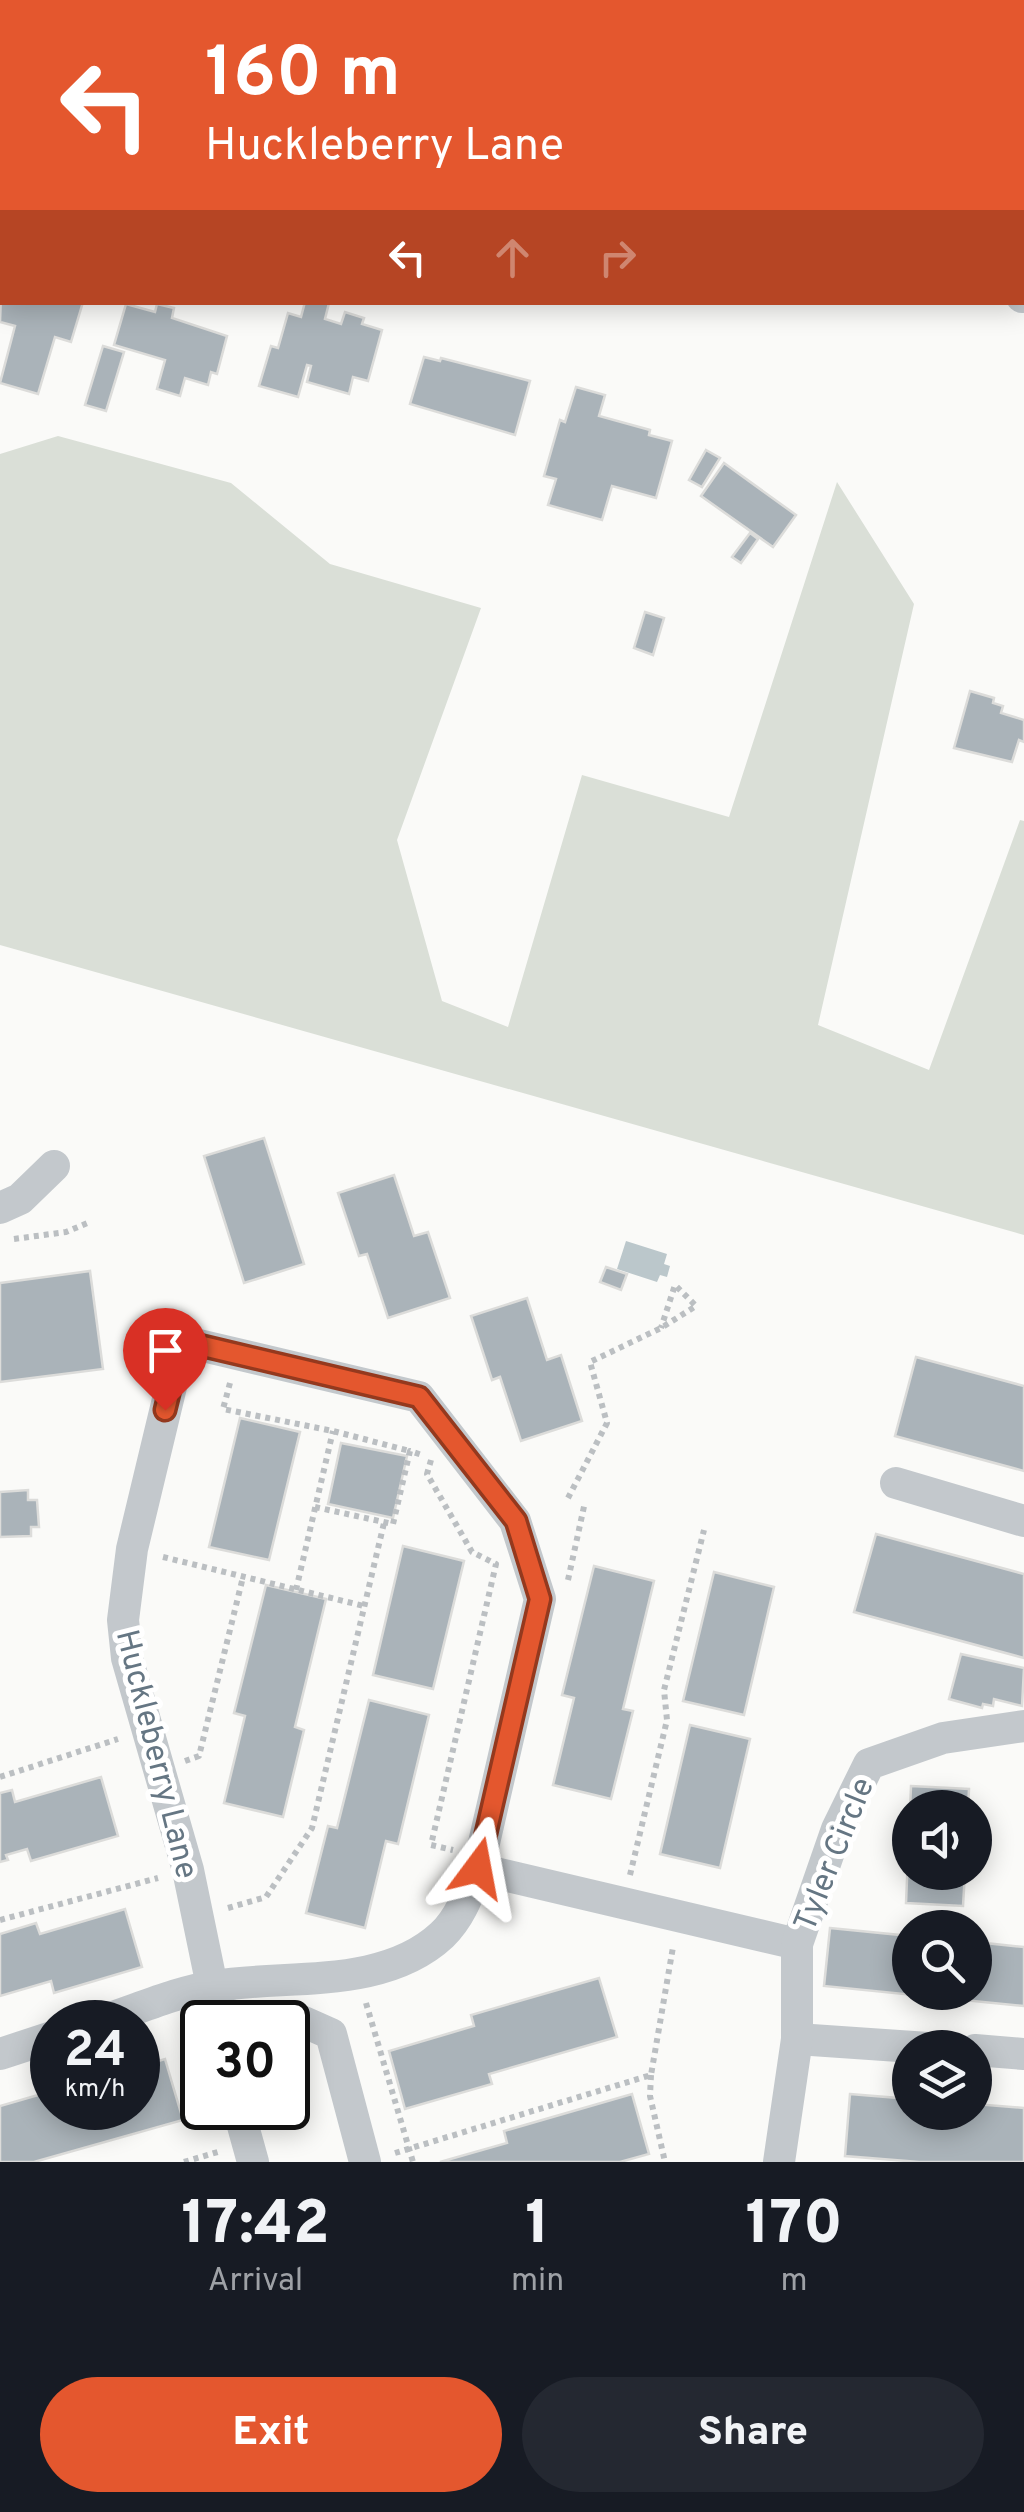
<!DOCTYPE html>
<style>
body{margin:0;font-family:Overpass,sans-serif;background:#242831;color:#f1f3f6;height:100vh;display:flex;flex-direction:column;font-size:38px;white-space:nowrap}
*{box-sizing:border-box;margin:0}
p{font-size:32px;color:#9ea1a6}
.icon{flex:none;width:55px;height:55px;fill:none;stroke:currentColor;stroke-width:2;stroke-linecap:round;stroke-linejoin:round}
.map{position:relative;height:2162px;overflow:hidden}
.drawer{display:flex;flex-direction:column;background:#171b24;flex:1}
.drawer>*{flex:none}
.guide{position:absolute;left:0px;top:0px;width:1025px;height:305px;box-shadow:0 5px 25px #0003;background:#e4572e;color:#fff;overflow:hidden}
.controls{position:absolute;left:892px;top:1790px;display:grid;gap:20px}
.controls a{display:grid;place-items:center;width:100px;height:100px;border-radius:50%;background:#171b24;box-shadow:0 5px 25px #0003;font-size:50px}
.speed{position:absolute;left:30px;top:2000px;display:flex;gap:20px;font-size:50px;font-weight:700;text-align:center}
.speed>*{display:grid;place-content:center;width:130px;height:130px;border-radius:50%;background:#171b24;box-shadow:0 5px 25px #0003;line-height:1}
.speed small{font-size:25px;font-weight:400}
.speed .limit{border:5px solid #111;border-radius:15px;background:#fff;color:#111}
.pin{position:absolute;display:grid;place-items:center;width:85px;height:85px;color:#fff;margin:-102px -42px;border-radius:50% 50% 50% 0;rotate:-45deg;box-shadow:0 0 10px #0007}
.pin .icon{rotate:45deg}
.me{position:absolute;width:110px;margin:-55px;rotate:13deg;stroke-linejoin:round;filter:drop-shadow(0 0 8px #0008)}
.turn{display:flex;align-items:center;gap:35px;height:210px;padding:0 40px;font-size:45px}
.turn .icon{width:130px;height:130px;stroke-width:2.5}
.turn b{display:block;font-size:70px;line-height:85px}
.lanes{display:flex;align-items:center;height:95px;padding:0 40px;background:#0003;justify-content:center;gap:50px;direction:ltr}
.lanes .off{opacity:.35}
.eta{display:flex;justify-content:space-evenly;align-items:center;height:170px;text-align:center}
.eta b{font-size:60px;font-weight:800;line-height:70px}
.button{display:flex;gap:20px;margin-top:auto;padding:20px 40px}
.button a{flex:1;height:115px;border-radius:60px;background:#e4572e;color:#fff;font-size:40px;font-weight:800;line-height:115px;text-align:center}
.button a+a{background:#242831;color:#f1f3f6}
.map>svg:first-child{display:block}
.green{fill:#dadfd7}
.water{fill:#bbc7cb}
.building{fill:#aab3b9;stroke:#dcdcda;stroke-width:2.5}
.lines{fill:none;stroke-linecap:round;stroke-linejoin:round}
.path{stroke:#bbbfc2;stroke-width:6;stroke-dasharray:5 5;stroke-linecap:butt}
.minor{stroke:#c3c8cc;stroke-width:32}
.route-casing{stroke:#94391e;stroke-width:25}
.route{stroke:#e4572e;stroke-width:18}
.labels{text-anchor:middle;stroke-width:10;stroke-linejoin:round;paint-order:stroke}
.street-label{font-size:32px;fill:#657683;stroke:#fff}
</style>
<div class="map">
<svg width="1024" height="2162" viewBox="0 0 1024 2162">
<rect width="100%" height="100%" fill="#fafaf8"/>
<path class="green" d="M58,436L231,483L330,564L481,608L397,840L442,1001L508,1027L582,775L729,817L837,482L914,604L818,1025L929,1070L1020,820L1024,821V1235L0,945V454Z"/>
<path class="water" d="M626,1241L667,1254L664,1264L670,1266L667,1277L660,1275L657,1282L617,1269Z"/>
<g class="building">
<path d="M2,270V302H83L71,342L55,337L38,394L0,383L15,326L0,322Z"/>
<path d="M305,302L329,303L325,319L341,324L345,312L364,318L362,324L382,330L368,381L353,377L349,394L307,382L311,366L307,365L298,397L259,386L271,346L278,348L288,313L301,317Z"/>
<path d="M126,304L155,312L157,304L174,308L172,318L227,336L217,374L211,372L208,385L185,378L180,396L157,389L165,360L114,345Z"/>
<path d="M103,346L124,352L106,411L85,405Z"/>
<path d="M424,357L440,361L441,358L530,381L515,435L410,404Z"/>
<path d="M576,387L605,395L599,416L650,430L649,435L672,441L656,498L612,486L602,520L548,505L556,479L544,476L560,420L565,422Z"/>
<path d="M706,450L720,458L702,487L689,480Z"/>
<path d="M724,463L796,515L773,547L701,496Z"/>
<path d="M750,533L758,539L741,563L732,557Z"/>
<path d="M645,612L664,618L653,655L634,648Z"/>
<path d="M970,691L994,698L993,703L1003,706L1001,713L1024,720V742L1019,740L1012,762L954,748Z"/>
<path d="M264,1138L304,1264L244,1283L204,1156Z"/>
<path d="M394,1175L414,1236L428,1232L450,1298L388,1318L367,1254L359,1256L338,1193Z"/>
<path d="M606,1267L627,1274L621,1290L600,1282Z"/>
<path d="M90,1271L103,1369L0,1382V1283Z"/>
<path d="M527,1298L547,1360L561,1355L582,1421L521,1441L500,1377L492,1380L471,1316Z"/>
<path d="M916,1357L1024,1386V1471L895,1436Z"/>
<path d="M240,1418L300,1432L269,1560L209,1547Z"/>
<path d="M341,1443L407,1456L393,1518L328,1504Z"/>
<path d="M28,1490V1500H37L39,1527H31V1536L0,1537V1492Z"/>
<path d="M876,1534L1024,1574V1658L854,1612Z"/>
<path d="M403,1546L464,1561L433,1689L373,1675Z"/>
<path d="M594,1566L654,1581L623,1709L633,1711L611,1799L553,1785L574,1698L562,1695Z"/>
<path d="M714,1572L774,1587L744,1715L683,1701Z"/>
<path d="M266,1585L326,1599L295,1727L304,1730L283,1817L224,1803L245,1716L234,1713Z"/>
<path d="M961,1654L1024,1668L1022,1706L994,1699L993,1706L983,1704L982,1708L949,1699Z"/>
<path d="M369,1700L429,1715L398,1844L386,1841L365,1928L306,1913L328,1826L337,1828Z"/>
<path d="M690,1725L750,1739L720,1868L660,1854Z"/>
<path d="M101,1777L118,1836L31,1861L27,1849L6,1855L8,1860L0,1862V1793L12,1790L15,1802Z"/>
<path d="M911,1786L969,1789L968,1808H910V1872H965L963,1906L906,1903Z"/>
<path d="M125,1909L142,1967L54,1993L51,1981L0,1996V1934L36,1923L40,1934Z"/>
<path d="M830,1928L910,1936V1992H975V1942L1024,1947V2006L824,1986Z"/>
<path d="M599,1978L617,2037L489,2074L492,2084L405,2109L389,2051L474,2026L471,2015Z"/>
<path d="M165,2059L183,2120L34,2162H0V2106L52,2091V2108H138V2067Z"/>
<path d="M632,2094L649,2154L620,2162H440L507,2143L504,2131Z"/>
<path d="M850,2094L910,2099V2112H975V2104L1024,2108V2162H919L845,2156Z"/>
</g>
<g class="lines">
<g class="path">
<path d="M14,1239L66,1232L90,1222"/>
<path d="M230,1383L223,1409L333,1431L410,1451"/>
<path d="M431,1460L427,1474L472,1552L496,1564L431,1845L453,1850"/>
<path d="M568,1498L607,1423L590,1362L661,1328L696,1306L675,1285L661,1328"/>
<path d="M315,1507L393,1524L410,1451L422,1455"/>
<path d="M163,1557L364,1606"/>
<path d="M568,1580L585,1502"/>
<path d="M296,1590L333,1431"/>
<path d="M185,1761L199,1756L243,1577"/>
<path d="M0,1777L118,1739"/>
<path d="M630,1875L667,1720L664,1690L704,1530"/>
<path d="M228,1908L266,1897L312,1828L384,1523"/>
<path d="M0,1920L158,1878"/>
<path d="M366,2003L413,2162"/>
<path d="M651,2075L650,2096L665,2162"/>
<path d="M395,2153L651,2075L673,1947"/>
<path d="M184,2162L221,2151"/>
</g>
<g class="minor">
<path d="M21,0L27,2"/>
<path d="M1022,297H1024"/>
<path d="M0,1208L20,1199L54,1166"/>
<path d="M896,1483L1024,1521"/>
<path d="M478,1869L797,1944"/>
<path d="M98,2022C136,2010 176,1992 214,1986C287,1974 383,1990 442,1935C461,1917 469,1892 478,1869L540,1599L515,1521L419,1397L182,1341L132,1549L123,1620L127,1658L188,1870L212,1986L228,2022"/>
<path d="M288,2023L304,2022L331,2034L365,2162"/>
<path d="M797,2039L928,2048"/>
<path d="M975,2050L1024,2054"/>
<path d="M0,2054L52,2037"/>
<path d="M238,2108L253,2162"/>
<path d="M779,2162L797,2039V1944L837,1829L869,1764L943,1738L1024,1726"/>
</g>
</g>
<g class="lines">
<defs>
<path id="route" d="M165,1410L182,1341L419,1397L516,1521L540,1599L478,1868"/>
</defs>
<use href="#route" class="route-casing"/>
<use href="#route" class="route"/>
</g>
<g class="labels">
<g class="street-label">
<text transform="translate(158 1754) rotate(76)" y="11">Huckleberry Lane</text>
<text transform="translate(833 1854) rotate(-68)" y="11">Tyler Circle</text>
</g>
</g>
</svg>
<div class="controls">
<a><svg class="icon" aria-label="sound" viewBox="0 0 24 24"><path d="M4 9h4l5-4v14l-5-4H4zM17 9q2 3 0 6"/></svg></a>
<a><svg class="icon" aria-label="search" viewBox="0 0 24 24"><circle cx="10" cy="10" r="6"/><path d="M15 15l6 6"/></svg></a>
<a><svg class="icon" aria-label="layers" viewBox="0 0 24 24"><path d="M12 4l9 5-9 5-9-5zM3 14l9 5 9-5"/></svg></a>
</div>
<div class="speed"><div>24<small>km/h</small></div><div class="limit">30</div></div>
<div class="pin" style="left:165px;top:1410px;background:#d93025"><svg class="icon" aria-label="arrive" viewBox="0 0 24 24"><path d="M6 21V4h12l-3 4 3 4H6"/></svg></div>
<svg class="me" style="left:478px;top:1868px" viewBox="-20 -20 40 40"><path d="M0-17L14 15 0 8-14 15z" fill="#e4572e" stroke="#fff" stroke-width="4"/></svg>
<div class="guide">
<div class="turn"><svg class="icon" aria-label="left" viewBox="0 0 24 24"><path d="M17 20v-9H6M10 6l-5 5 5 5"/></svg><div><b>160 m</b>Huckleberry Lane</div></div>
<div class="lanes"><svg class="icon" aria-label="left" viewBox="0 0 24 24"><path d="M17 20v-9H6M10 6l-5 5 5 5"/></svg><svg class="icon off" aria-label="ahead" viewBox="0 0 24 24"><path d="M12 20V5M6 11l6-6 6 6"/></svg><svg class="icon off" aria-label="right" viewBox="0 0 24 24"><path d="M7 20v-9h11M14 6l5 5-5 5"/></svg></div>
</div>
</div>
<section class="drawer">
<div class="eta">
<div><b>17:42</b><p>Arrival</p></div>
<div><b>1</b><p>min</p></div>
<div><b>170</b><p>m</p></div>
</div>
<div class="button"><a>Exit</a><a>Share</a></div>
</section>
